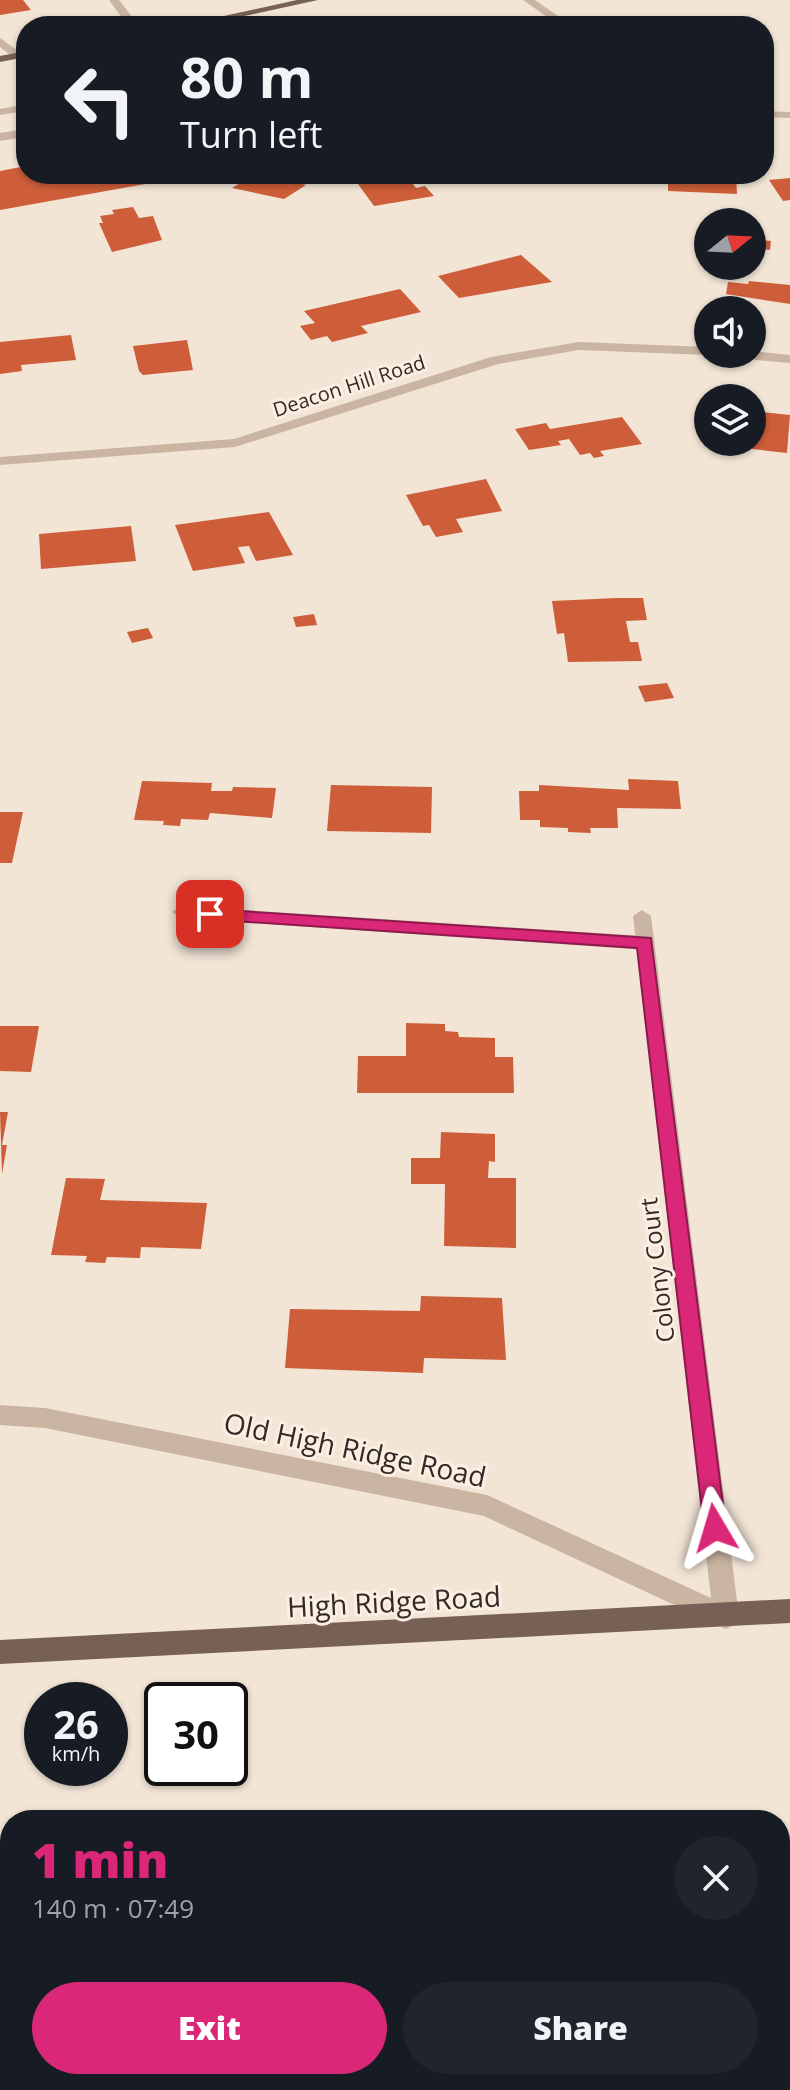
<!DOCTYPE html>
<meta charset="utf-8">
<style>
body{margin:0;font-family:"Open Sans",sans-serif;background:#20242c;color:#f1f3f6;height:100vh;display:flex;flex-direction:column;font-size:30px;white-space:nowrap}
*{box-sizing:border-box;margin:0}
p{font-size:26px;color:#9ea1a6}
.icon{flex:none;width:44px;height:44px;fill:none;stroke:currentColor;stroke-width:2;stroke-linecap:round;stroke-linejoin:round}
.map{position:relative;flex:1;overflow:hidden}
.details{position:absolute;left:0px;top:1810px;width:790px;height:280px;display:flex;flex-direction:column;background:#171b24;border-radius:32px 32px 0 0;box-shadow:0 2px 6px #0004}
.details>*{flex:none}
.guide{position:absolute;left:16px;top:16px;width:758px;height:168px;border-radius:32px;box-shadow:0 2px 6px #0004;background:#171b24;color:#f1f3f6;overflow:hidden}
.needle{width:52px;rotate:72deg}
.fabs{position:absolute;left:694px;top:208px;display:grid;gap:16px}
.fabs a{display:grid;place-items:center;width:72px;height:72px;border-radius:50%;background:#171b24;box-shadow:0 2px 6px #0004;font-size:40px}
.speed{position:absolute;left:24px;top:1682px;display:flex;gap:16px;font-size:40px;font-weight:700;text-align:center}
.speed>*{display:grid;place-content:center;width:104px;height:104px;border-radius:50%;background:#171b24;box-shadow:0 2px 6px #0004;line-height:1}
.speed small{font-size:20px;font-weight:400}
.speed .limit{border:4px solid #111;border-radius:12px;background:#fff;color:#111}
.pin{position:absolute;display:grid;place-items:center;width:68px;height:68px;color:#fff;margin:-34px;border-radius:16px;box-shadow:0 4px 12px #0006}
.me{position:absolute;width:88px;margin:-44px;rotate:353deg;stroke-linejoin:round;filter:drop-shadow(0 0 6px #0008)}
.turn{display:flex;align-items:center;gap:28px;height:168px;padding:0 32px;font-size:36px}
.turn .icon{width:104px;height:104px;stroke-width:2.5}
.turn b{display:block;font-size:56px;line-height:68px}
.round{display:grid;place-items:center;flex:none;width:84px;height:84px;border-radius:42px;background:#20242c}
.headline{display:flex;align-items:center;justify-content:space-between;height:136px;padding:0 32px}
h1{font-size:48px;font-weight:800;line-height:60px;color:#db2777}
.cta{display:flex;gap:16px;margin-top:auto;padding:16px 32px}
.cta a{flex:1;height:92px;border-radius:48px;background:#db2777;color:#fff;font-size:32px;font-weight:800;line-height:92px;text-align:center}
.cta a+a{background:#20242c;color:#f1f3f6}
.map>svg:first-child{display:block}
.building{fill:#cd5e39}
.lines{fill:none;stroke-linecap:round;stroke-linejoin:round}
.lane{fill:#cab4a2;fill-rule:evenodd}
.street{fill:#cab4a2;fill-rule:evenodd}
.primary{fill:#776055;fill-rule:evenodd}
.route{fill:#db2777;stroke:#8e194d;stroke-width:2}
.labels{text-anchor:middle;stroke-width:6;stroke-linejoin:round;paint-order:stroke}
.far-street-label{font-size:20px;fill:#342a25;stroke:#faefe2}
.street-label{font-size:24px;fill:#342a25;stroke:#faefe2}
.near-street-label{font-size:28px;fill:#342a25;stroke:#faefe2}
</style>
<div class="map">
<svg width="790" height="2090" viewBox="0 0 790 2090">
<rect width="100%" height="100%" fill="#f2e5d6"/>
<g class="building">
<path d="M0,0H23L31,10L0,15Z"/>
<path d="M26,166V174H157L162,181L0,210V171Z"/>
<path d="M255,174H293L285,179L306,185L284,199L232,188Z"/>
<path d="M668,174H736L737,194L668,191Z"/>
<path d="M408,178L416,188L425,186L434,196L374,206L358,184Z"/>
<path d="M790,178V200L783,201L769,180Z"/>
<path d="M133,207L139,218L153,216L162,240L112,252L99,223H103L100,216L114,214L112,210Z"/>
<path d="M752,239L771,241L770,250L752,248Z"/>
<path d="M521,255L552,282L459,298L438,276Z"/>
<path d="M749,281L790,285V304L726,294L728,282L748,284Z"/>
<path d="M400,289L421,312L361,326L368,333L332,342L327,336L311,340L300,326L315,323L304,311Z"/>
<path d="M71,335L76,360L21,365L22,371L0,374V342Z"/>
<path d="M187,340L193,370L143,375L139,371L133,346Z"/>
<path d="M762,412L790,415L787,453L752,449V417L761,418Z"/>
<path d="M622,417L642,444L600,451L604,456L594,458L590,453L580,455L569,439L558,441L561,445L529,450L515,429L546,423L550,429Z"/>
<path d="M486,479L502,511L456,519L463,532L436,537L429,525L423,526L406,495Z"/>
<path d="M269,512L293,555L256,561L249,546L238,547L245,563L193,571L175,525Z"/>
<path d="M131,526L136,561L41,569L39,534Z"/>
<path d="M616,598H643L647,620L626,621L630,642H638L642,661L568,662L564,633L557,634L552,601Z"/>
<path d="M314,614L317,625L296,627L293,617Z"/>
<path d="M148,628L153,638L132,643L127,632Z"/>
<path d="M667,683L674,698L645,702L638,686Z"/>
<path d="M628,779L678,781L681,809L617,808L618,828H590L591,833L568,832V828L540,827V820H520L519,791H539V785L629,790Z"/>
<path d="M142,781L212,783L211,791H232L233,787L276,788L272,818L210,813L208,820L181,819L180,826L163,825L164,821L134,820Z"/>
<path d="M331,785L432,787L431,833L327,831Z"/>
<path d="M0,812H23L12,863H0Z"/>
<path d="M406,1023L445,1024V1031L458,1032L459,1037L495,1038V1057H513L514,1093H357L358,1056H406Z"/>
<path d="M0,1026H39L31,1072L0,1071Z"/>
<path d="M0,1112H8L2,1145H7L2,1174Z"/>
<path d="M441,1132L495,1134V1162L489,1161L488,1178H516V1248L444,1246L445,1184H411V1158H440Z"/>
<path d="M66,1178L105,1179L100,1200L207,1203L201,1249L141,1247L140,1258L107,1257L105,1263L85,1262L87,1256L51,1255Z"/>
<path d="M421,1296L502,1298L506,1360L424,1358L423,1373L285,1368L290,1309L420,1311Z"/>
<path d="M790,1900V1991L780,1993V1902Z"/>
<path d="M500,2080H567L569,2090H502Z"/>
</g>
<g class="lines">
<g class="lane">
<path d="M0,38L22,54V58H14L0,47Z"/>
<path d="M22,105L26,106V118L19,112L0,115V109Z"/>
<path d="M26,129V137L0,141V133Z"/>
<path d="M181,906L645,936L655,943L645,950L181,918L172,912Z"/>
</g>
<g class="street">
<path d="M109,0H119L139,26H128Z"/>
<path d="M523,0H535L572,26H560Z"/>
<path d="M764,111L790,112V118L764,117Z"/>
<path d="M579,342L708,347V354H713L708,355L579,350L498,364L235,447L0,465V457L234,439L491,357Z"/>
<path d="M752,351L790,355V363L735,358L728,354H752Z"/>
<path d="M642,910L651,916L739,1617L735,1625L726,1629L717,1625L484,1516L45,1428L0,1425V1405L45,1408L487,1495L711,1598L633,916Z"/>
</g>
<g class="primary">
<path d="M297,0H318L199,26H178Z"/>
<path d="M26,51V57L0,62V56Z"/>
<path d="M790,1599V1623L0,1664V1640Z"/>
</g>
</g>
<path class="route" d="M210,909L651,938L726,1528L722,1535L715,1537L707,1535L704,1528L637,948L204,919V910Z"/>
<g class="labels">
<g class="far-street-label">
<text transform="translate(349 386) rotate(-18)" y="7">Deacon Hill Road</text>
</g>
<g class="street-label">
<text transform="translate(658 1270) rotate(-97)" y="8">Colony Court</text>
</g>
<g class="near-street-label">
<text transform="translate(355 1450) rotate(12)" y="10">Old High Ridge Road</text>
<text transform="translate(394 1602) rotate(-3)" y="10">High Ridge Road</text>
</g>
</g>
</svg>
<div class="fabs">
<a><svg class="needle" viewBox="-14 -14 28 28"><path d="M0-13l5 13h-10z" fill="#e53935"/><path d="M0 13l5-13h-10z" fill="#9ea1a6"/></svg></a>
<a><svg class="icon" aria-label="sound" viewBox="0 0 24 24"><path d="M4 9h4l5-4v14l-5-4H4zM17 9q2 3 0 6"/></svg></a>
<a><svg class="icon" aria-label="layers" viewBox="0 0 24 24"><path d="M12 4l9 5-9 5-9-5zM3 14l9 5 9-5"/></svg></a>
</div>
<div class="speed"><div>26<small>km/h</small></div><div class="limit">30</div></div>
<div class="pin" style="left:210px;top:914px;background:#d93025"><svg class="icon" aria-label="arrive" viewBox="0 0 24 24"><path d="M6 21V4h12l-3 4 3 4H6"/></svg></div>
<svg class="me" style="left:715px;top:1528px" viewBox="-20 -20 40 40"><path d="M0-17L14 15 0 8-14 15z" fill="#db2777" stroke="#fff" stroke-width="4"/></svg>
<div class="guide">
<div class="turn"><svg class="icon" aria-label="left" viewBox="0 0 24 24"><path d="M17 20v-9H6M10 6l-5 5 5 5"/></svg><div><b>80 m</b>Turn left</div></div>
</div>
<section class="details">
<div class="headline"><div><h1>1 min</h1><p>140 m · 07:49</p></div><a class="round"><svg class="icon" aria-label="close" viewBox="0 0 24 24"><path d="M6 6l12 12M18 6L6 18"/></svg></a></div>
<div class="cta"><a>Exit</a><a>Share</a></div>
</section>
</div>
